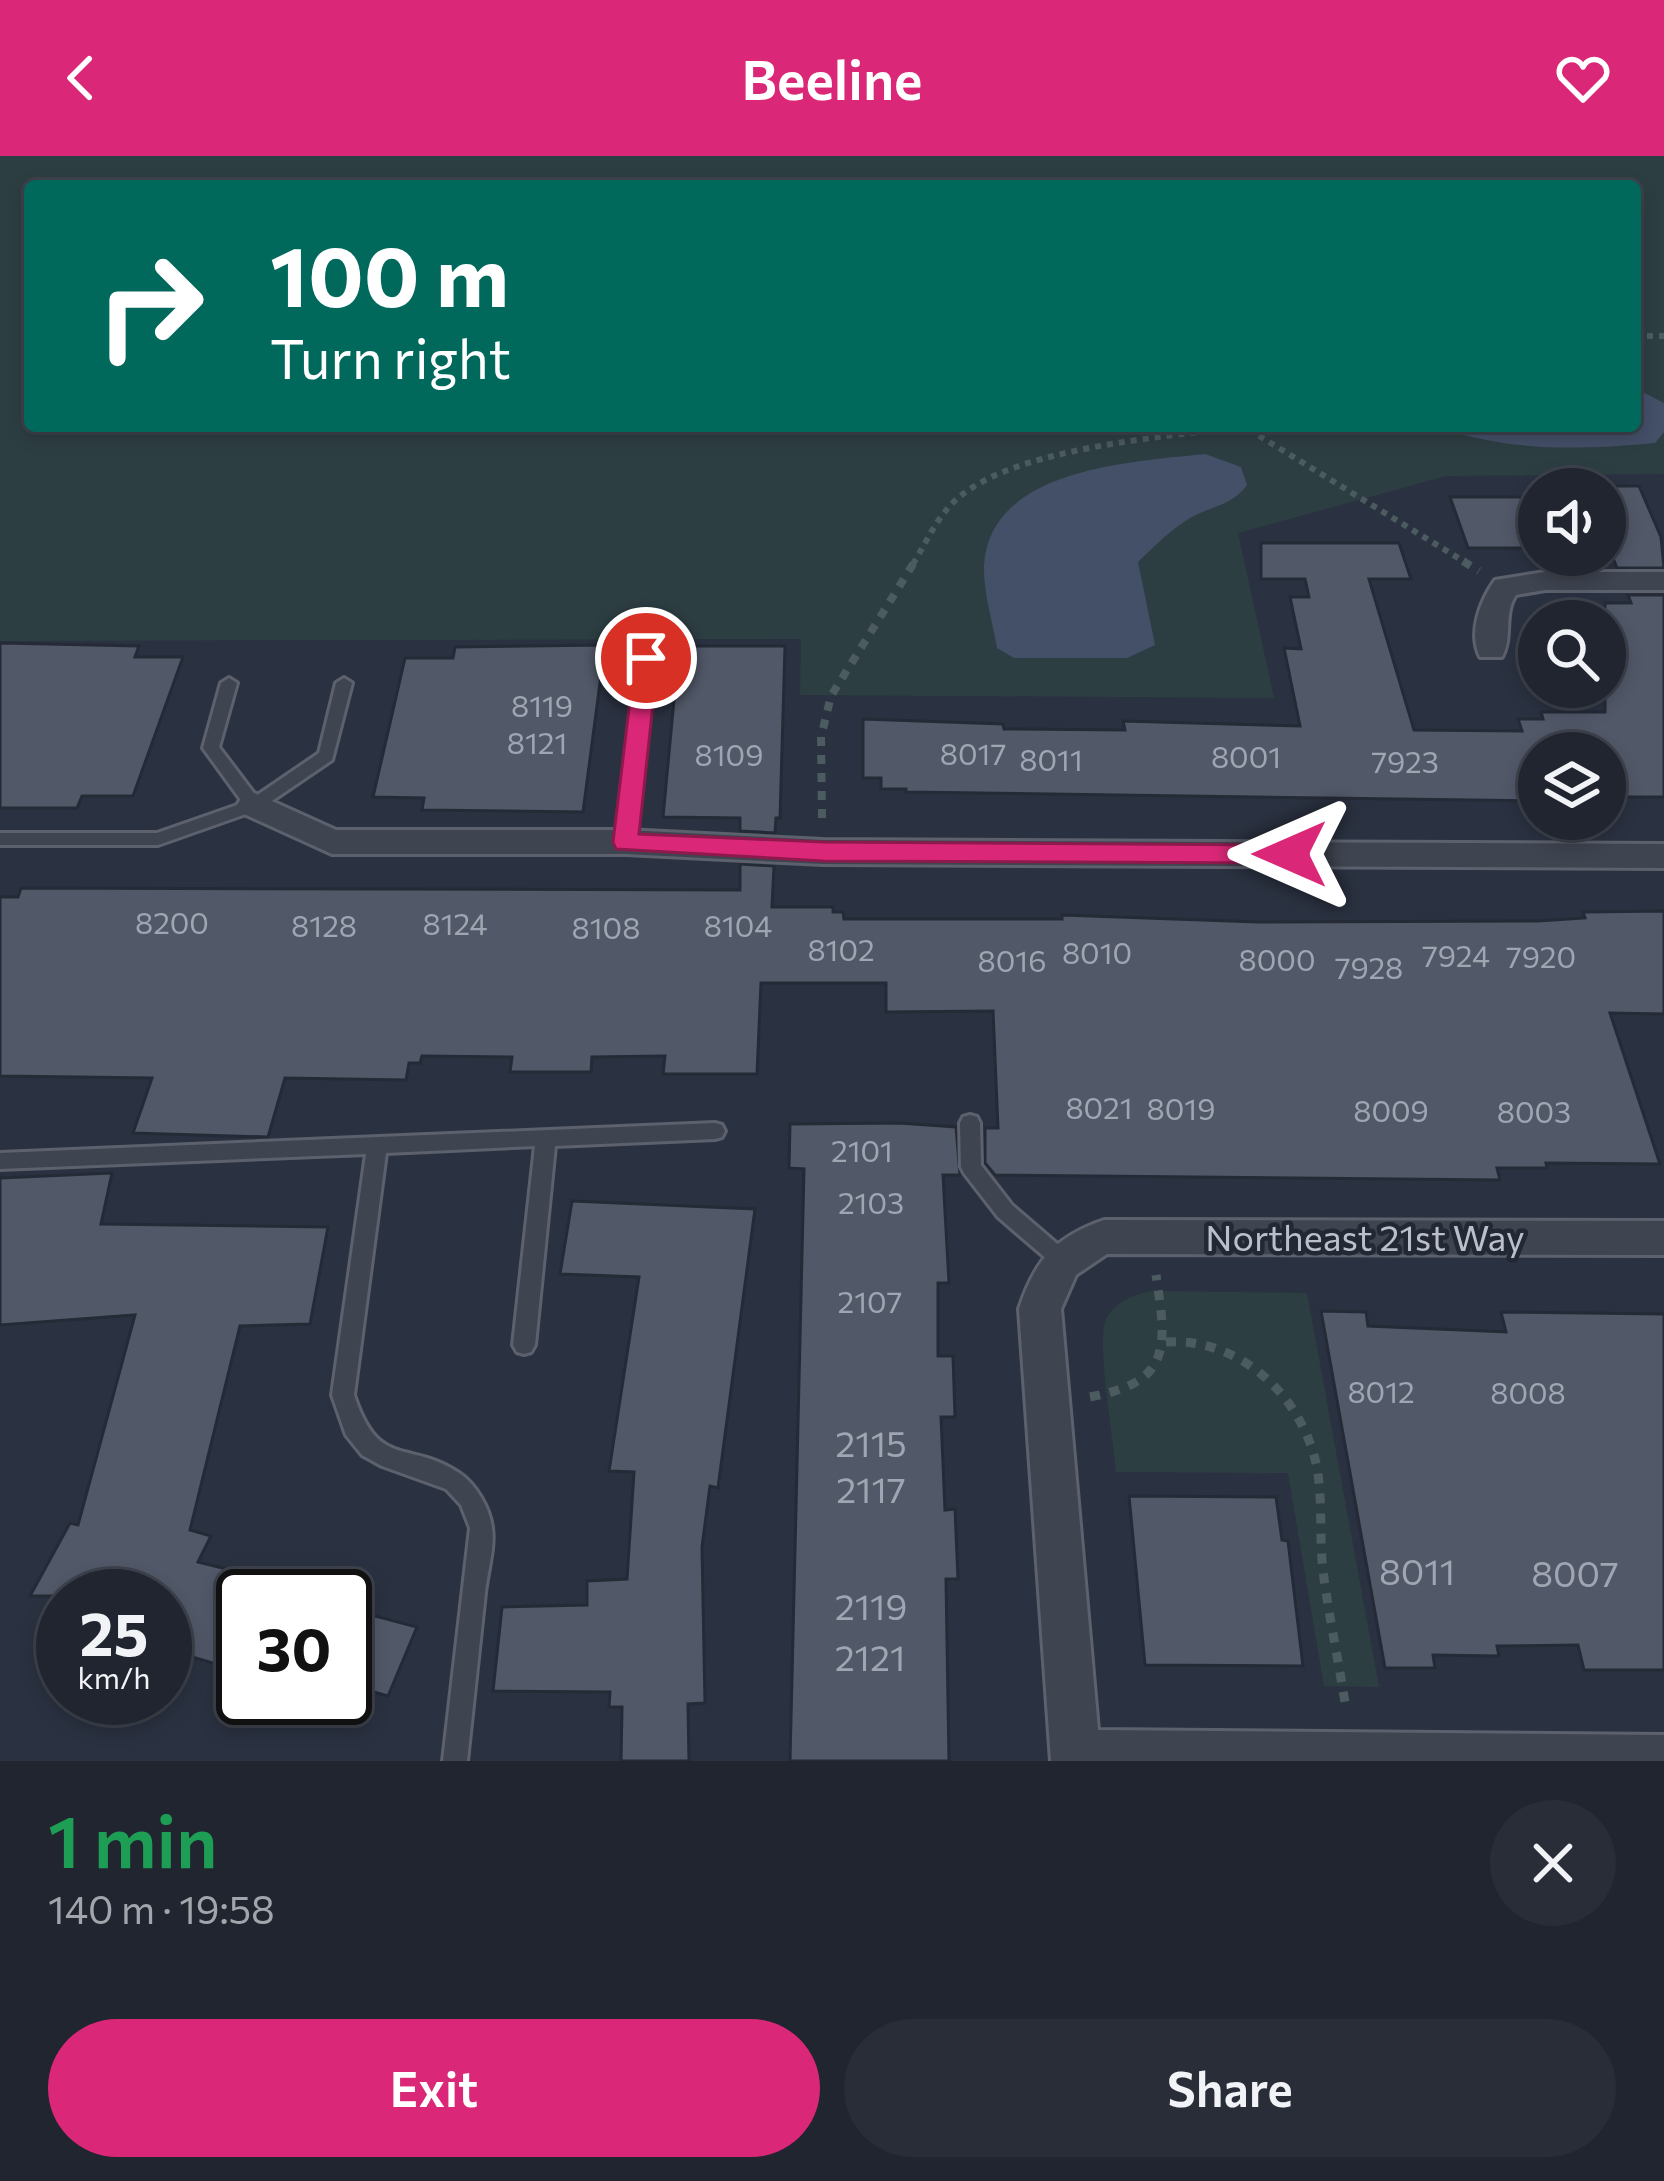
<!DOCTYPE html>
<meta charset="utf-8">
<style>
body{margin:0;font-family:Commissioner,sans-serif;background:#282d38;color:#f1f3f6;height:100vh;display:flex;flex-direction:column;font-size:45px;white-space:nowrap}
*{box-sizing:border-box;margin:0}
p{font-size:39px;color:#a2a5ab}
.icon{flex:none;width:66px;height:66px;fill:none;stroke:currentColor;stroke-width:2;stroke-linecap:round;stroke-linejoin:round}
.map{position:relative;height:1605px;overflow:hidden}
.side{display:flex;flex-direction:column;background:#202530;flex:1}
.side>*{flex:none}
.top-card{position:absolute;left:24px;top:24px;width:1617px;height:252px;border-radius:12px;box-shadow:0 6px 18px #0003,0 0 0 3px #3d424c;background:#00695c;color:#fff;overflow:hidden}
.fabs{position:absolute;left:1518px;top:312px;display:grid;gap:24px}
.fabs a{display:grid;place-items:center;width:108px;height:108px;border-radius:50%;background:#202530;box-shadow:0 6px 18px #0003,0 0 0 3px #3d424c;font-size:60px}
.speed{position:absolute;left:36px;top:1413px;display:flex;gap:24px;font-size:60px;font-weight:700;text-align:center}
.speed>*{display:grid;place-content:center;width:156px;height:156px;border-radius:50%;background:#202530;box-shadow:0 6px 18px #0003,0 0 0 3px #3d424c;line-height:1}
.speed small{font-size:30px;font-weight:400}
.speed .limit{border:6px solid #111;border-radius:18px;background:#fff;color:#111}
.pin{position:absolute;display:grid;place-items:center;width:102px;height:102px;color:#fff;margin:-51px;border:6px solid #fff;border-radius:50%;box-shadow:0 3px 12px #0007}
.me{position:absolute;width:132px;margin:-66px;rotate:270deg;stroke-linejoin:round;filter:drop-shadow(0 0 9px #0008)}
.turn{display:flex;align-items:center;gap:42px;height:252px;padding:0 48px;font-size:54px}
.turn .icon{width:156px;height:156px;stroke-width:2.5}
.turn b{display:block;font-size:84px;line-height:102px}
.round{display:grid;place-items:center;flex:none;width:126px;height:126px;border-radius:63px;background:#282d38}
.headline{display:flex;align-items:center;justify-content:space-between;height:204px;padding:0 48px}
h1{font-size:72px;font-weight:600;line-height:90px;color:#1e9e55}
.cta{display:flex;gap:24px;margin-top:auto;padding:24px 48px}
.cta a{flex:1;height:138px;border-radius:72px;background:#db2777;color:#fff;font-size:48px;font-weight:600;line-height:138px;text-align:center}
.cta a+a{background:#282d38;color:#f1f3f6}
header{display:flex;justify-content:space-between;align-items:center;height:156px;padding:0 48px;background:#db2777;color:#fff;font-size:54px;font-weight:600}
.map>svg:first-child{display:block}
.green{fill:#2d3e42;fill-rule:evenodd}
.water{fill:#444f68}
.building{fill:#515868;stroke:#252a37;stroke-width:3}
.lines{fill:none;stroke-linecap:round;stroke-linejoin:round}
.service-casing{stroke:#5c616d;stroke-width:6}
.minor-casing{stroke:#5c616d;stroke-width:6}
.path-far2{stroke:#4c5b60;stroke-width:6;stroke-dasharray:6 6;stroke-linecap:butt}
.path-far1{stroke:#4c5b60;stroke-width:8;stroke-dasharray:9 9;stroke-linecap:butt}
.path{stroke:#4c5b60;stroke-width:9;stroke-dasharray:10 10;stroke-linecap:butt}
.service{fill:#3e4450;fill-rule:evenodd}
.minor{fill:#3e4450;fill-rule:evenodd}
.route{fill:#db2777;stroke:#8e194d;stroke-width:3}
.labels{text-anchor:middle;stroke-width:9;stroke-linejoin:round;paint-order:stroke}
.number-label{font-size:30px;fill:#a0a5b2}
.street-label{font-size:36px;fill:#bbbfca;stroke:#232835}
.near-number-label{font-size:36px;fill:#a0a5b2}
</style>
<header><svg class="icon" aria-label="back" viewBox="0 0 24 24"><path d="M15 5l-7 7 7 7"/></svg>Beeline<svg class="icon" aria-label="heart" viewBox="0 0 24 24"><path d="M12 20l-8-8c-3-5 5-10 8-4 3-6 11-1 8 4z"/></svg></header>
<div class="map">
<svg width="1664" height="1605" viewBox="0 0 1664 1605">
<rect width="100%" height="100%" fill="#2a3140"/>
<g class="green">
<path d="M0,0H1664V318L1446,320L1238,377L1274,542L800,539L801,483L0,485ZM30,30H1635V270H30Z"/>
<path d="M1152,1135L1307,1137L1379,1531L1324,1530L1288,1317L1116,1316C1114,1287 1096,1185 1106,1164C1115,1145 1133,1139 1152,1135Z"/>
</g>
<g class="water">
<path d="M1635,232L1664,247V276L1655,287C1583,294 1505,296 1436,270H1635Z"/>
<path d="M1205,298L1241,311L1247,329C1232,350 1211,350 1190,362C1170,374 1155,390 1138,406L1155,489L1127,502H1014L997,492C993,467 983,435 984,409C990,312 1132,306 1205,298Z"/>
</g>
<g class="building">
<path d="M1583,330H1639L1661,381L1664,412H1617L1605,382V333Z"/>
<path d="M1450,341H1539V392H1468Z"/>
<path d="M1261,387H1399L1411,423H1369L1414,574L1522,575L1518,563H1543L1541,556H1605V447H1631L1628,439H1664V641H1623L1618,628H1605V597H1539V645L906,636V633H881V622H863V563L1003,568L1004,573L1125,574L1123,565L1300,570L1284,492L1301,493L1290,441H1309L1305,423H1261Z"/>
<path d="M0,487L139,490L135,501H183L133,640H82L77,652H0Z"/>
<path d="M605,489L583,656L422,654L424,642L373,641L405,502H453L455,491Z"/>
<path d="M679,490H785L780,662H776L775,677L740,675V662L663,661Z"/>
<path d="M740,708L774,710L772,751H833V756H843L844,763H1062V759L1258,766L1538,765L1585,762L1583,756L1664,755V858L1610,857L1660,1008L1546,1007L1547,1012H1497L1500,1024L995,1019L985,1007V972H998L993,855L886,856V827H761L757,918H663L665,900L592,901L591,916H510L512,901L422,900L420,907H409L406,924L285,922L268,981L133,977L152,922L0,920V741H18L21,732L740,734Z"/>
<path d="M899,967L956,971L960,1019H943L949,1127H938V1200H953L955,1261H941L945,1354L955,1353L958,1423H946L949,1605H790L804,1013L789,1012L790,968Z"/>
<path d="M112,1017L101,1068L328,1071L310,1168L240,1170L190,1374L211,1380L198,1406L243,1417V1516L165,1493V1440H30L70,1367L78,1369L135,1159L0,1169V1022Z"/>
<path d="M572,1045L755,1053L718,1332L710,1330L702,1391L705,1547L688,1548L689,1605H621L622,1551H609L610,1536L493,1535L502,1451L587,1449V1425L627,1423L634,1316L609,1315L639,1121L560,1118Z"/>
<path d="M1321,1155L1366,1156L1368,1170L1506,1176L1501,1156L1664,1158V1514H1584L1578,1489L1497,1490L1499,1500L1433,1499L1435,1512H1385Z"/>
<path d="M1129,1340L1276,1341L1282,1384L1288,1385L1303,1510L1145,1509Z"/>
<path d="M345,1452L417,1471L388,1540L345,1528Z"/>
</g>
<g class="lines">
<defs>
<g id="service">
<path d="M647,497L655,502L635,686L626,692L617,686L639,502Z"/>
<path d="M229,522L237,527L219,591L256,640L319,597L336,527L344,522L352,527L332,604L260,653L158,689H0V677H157L243,647L203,592L221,527Z"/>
<path d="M970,959L977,961L980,967L981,1009L1012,1049L1069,1098L1072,1104L1069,1110L1062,1113L1055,1110L998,1061L964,1017L961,1011L960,967L963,961Z"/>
<path d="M715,967L722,969L725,975L722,981L715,983L555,990L535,1189L531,1196L524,1198L517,1196L513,1189L535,990L386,997L354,1239C379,1315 408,1283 459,1317C476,1328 490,1353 492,1372C495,1392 487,1417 485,1437C479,1493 473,1549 467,1605H443L470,1372L461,1349L446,1333L382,1310L362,1299L346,1279L332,1239L366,998L0,1013V997Z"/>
</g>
<g id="minor">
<path d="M1545,416H1664V434H1545L1516,439C1503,457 1513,482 1502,501H1480C1468,477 1480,445 1495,424Z"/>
<path d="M254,637L336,674H626L823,684L1664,688V712L823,708L626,698H332L242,657L237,649L242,641Z"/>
<path d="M1104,1064L1664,1065V1099L1107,1098L1076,1119L1061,1153L1098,1574L1664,1579V1605H1051L1019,1153C1035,1104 1055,1081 1104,1064Z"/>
</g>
</defs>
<use href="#service" class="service-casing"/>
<use href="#minor" class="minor-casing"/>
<g class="path-far2">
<path d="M1635,180H1664"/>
<path d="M913,408C924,390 934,368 948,352C1000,291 1166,282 1243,270L1468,408"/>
</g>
<g class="path-far1">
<path d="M1463,405L1479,415"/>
<path d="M822,662L821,581L831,540L915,405"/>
</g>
<g class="path">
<path d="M1166,1186C1239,1181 1303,1240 1317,1312C1323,1345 1319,1381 1323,1415C1329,1461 1339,1507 1346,1553"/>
<path d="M1090,1241C1172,1226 1167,1191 1156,1119"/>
</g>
<use href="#service" class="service"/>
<use href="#minor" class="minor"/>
</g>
<path class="route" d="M646,494L658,502L639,678L823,686L1290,689L1303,698L1290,707L823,705L616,693L613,686L635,502Z"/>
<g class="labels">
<g class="number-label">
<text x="542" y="561">8119</text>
<text x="537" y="598">8121</text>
<text x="973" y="609">8017</text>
<text x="729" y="610">8109</text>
<text x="1246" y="612">8001</text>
<text x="1051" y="615">8011</text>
<text x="1405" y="617">7923</text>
<text x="172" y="778">8200</text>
<text x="455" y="779">8124</text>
<text x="324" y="781">8128</text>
<text x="738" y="781">8104</text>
<text x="606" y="783">8108</text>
<text x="841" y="805">8102</text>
<text x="1097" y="808">8010</text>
<text x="1456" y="811">7924</text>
<text x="1541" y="812">7920</text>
<text x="1277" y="815">8000</text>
<text x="1012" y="816">8016</text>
<text x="1369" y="823">7928</text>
<text x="1099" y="963">8021</text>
<text x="1181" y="964">8019</text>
<text x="1391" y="966">8009</text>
<text x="1534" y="967">8003</text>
<text x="862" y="1006">2101</text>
<text x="871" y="1058">2103</text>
<text x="870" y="1157">2107</text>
<text x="1381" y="1247">8012</text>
<text x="1528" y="1248">8008</text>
</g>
<g class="street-label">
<text x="1365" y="1095">Northeast 21st Way</text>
</g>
<g class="near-number-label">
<text x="871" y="1301">2115</text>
<text x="871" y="1347">2117</text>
<text x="1417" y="1429">8011</text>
<text x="1575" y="1431">8007</text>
<text x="871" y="1464">2119</text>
<text x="870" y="1515">2121</text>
</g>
</g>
</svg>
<div class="fabs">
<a><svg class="icon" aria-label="sound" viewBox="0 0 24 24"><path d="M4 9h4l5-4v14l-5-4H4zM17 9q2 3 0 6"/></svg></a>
<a><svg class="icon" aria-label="search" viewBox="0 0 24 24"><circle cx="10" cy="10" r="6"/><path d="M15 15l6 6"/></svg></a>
<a><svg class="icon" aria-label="layers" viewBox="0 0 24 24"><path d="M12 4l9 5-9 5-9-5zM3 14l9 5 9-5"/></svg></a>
</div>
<div class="speed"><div>25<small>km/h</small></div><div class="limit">30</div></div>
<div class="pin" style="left:646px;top:502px;background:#d93025"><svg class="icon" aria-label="arrive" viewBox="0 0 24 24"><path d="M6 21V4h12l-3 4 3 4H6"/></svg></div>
<svg class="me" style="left:1290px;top:698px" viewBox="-20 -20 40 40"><path d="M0-17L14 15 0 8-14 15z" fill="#db2777" stroke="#fff" stroke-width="4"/></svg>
<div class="top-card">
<div class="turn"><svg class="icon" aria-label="right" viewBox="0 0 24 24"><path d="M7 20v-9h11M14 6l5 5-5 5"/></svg><div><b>100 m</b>Turn right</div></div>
</div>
</div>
<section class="side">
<div class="headline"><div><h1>1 min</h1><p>140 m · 19:58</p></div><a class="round"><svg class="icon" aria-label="close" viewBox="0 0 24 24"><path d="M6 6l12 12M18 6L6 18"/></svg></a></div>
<div class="cta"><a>Exit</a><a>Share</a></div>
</section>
